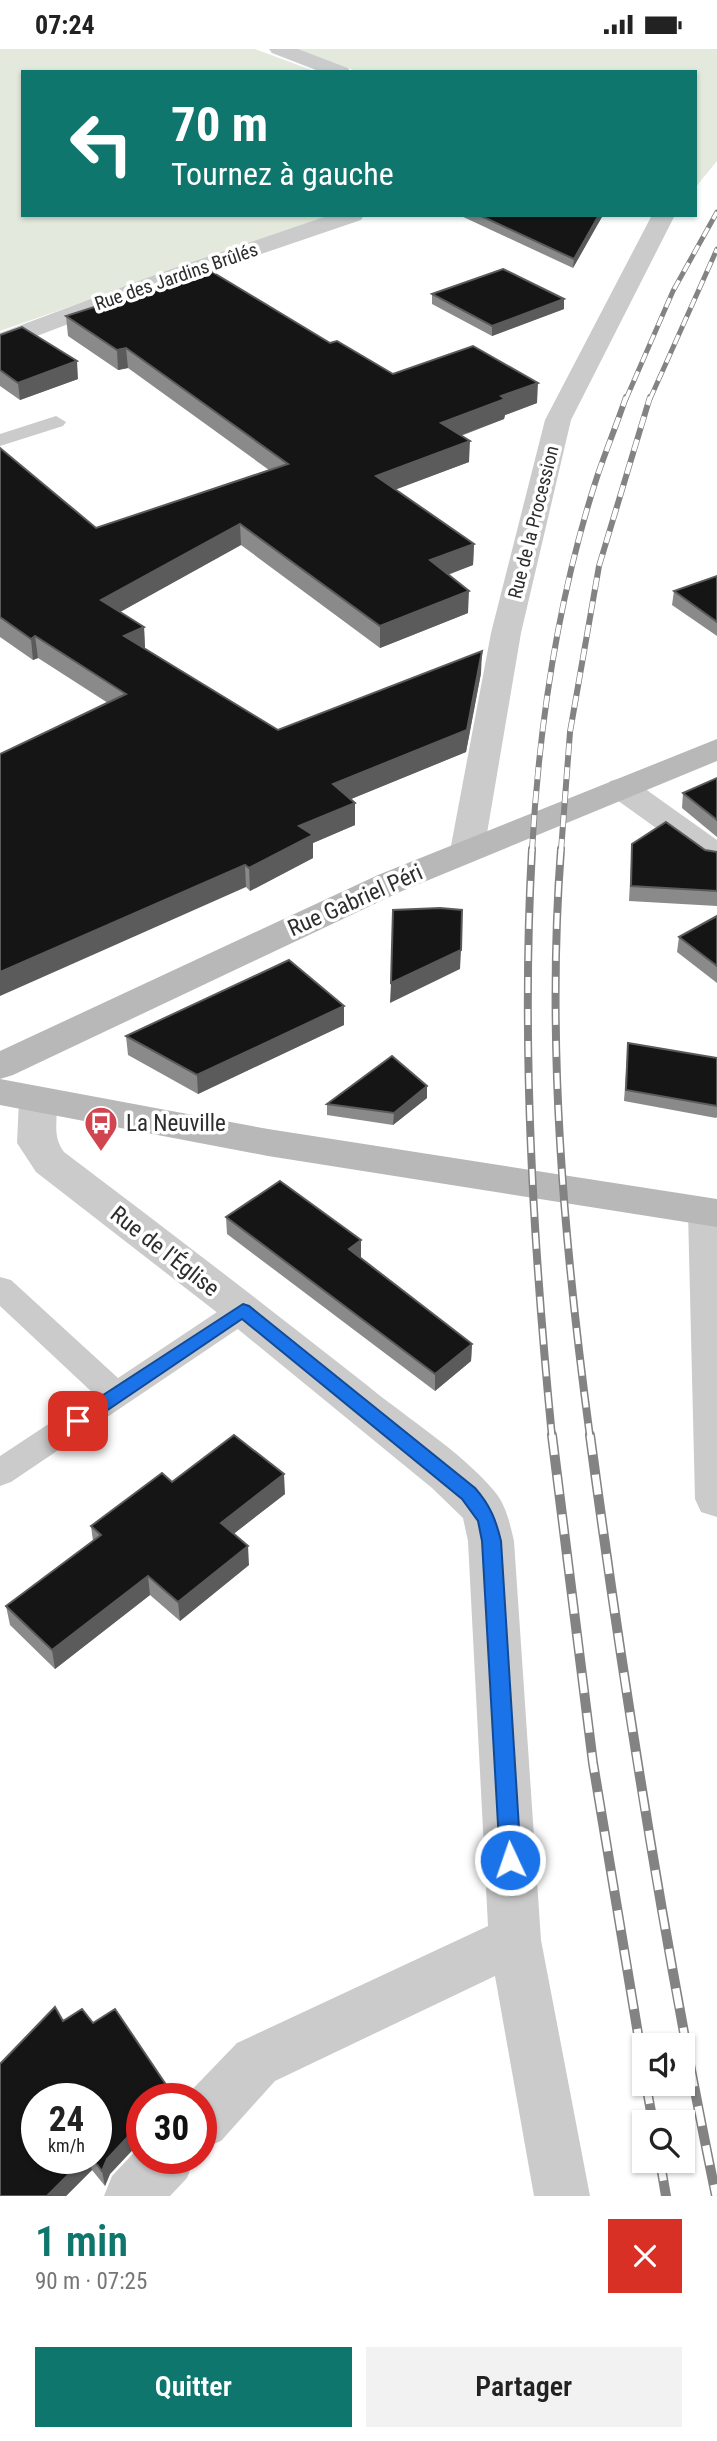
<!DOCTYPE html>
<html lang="fr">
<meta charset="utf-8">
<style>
body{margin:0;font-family:"Roboto Condensed",sans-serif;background:#f2f2f2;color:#222;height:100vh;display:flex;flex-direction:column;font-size:26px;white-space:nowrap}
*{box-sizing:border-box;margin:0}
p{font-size:23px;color:#767676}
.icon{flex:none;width:38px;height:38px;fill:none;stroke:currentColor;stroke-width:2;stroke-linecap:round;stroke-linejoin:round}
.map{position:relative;height:2147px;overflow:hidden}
.details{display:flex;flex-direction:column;background:#fff;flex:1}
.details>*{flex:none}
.guide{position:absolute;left:21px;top:21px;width:676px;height:147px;border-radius:0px;box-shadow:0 2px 5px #0004;background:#0f766e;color:#fff;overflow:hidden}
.fabs{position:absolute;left:632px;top:1984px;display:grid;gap:14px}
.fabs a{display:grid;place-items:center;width:63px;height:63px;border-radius:0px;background:#fff;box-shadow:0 2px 5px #0004;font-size:35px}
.speed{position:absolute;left:21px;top:2034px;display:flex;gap:14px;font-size:35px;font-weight:700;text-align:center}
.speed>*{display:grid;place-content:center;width:91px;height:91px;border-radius:50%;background:#fff;box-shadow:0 2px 5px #0004;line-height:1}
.speed small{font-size:18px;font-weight:400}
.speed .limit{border:10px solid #d22;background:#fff;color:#111}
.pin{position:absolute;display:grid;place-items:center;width:60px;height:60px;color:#fff;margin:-30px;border-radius:14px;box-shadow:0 4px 10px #0006}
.me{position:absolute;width:77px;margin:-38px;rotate:357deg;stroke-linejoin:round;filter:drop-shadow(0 0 5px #0008)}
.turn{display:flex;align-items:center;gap:24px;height:147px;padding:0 35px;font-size:32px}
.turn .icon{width:91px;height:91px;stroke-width:2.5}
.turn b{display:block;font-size:49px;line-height:60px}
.round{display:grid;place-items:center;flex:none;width:74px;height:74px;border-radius:0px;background:#f2f2f2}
.headline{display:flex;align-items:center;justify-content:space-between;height:119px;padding:0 35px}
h1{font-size:42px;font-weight:600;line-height:52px;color:#0f766e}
.cta{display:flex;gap:14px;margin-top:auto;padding:14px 35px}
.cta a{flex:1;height:80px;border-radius:0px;background:#0f766e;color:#fff;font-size:28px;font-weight:600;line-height:80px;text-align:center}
.cta a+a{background:#f2f2f2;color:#222}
.status{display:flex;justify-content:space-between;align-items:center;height:49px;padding:0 35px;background:#fff;direction:ltr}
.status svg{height:19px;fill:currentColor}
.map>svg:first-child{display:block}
.green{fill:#e4e9dd}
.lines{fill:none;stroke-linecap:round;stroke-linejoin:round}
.lane{fill:#cbcbcb;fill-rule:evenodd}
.street{fill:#cbcbcb;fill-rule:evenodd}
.secondary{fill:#b8b8b8;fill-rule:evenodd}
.rail-far3-casing{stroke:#838383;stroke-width:5}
.rail-far2-casing{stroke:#838383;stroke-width:6}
.rail-far1-casing{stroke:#838383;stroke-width:8}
.rail-casing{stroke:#838383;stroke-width:10}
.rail-far3{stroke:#fff;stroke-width:3.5;stroke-dasharray:10;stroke-linecap:butt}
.rail-far2{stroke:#fff;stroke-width:4.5;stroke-dasharray:12;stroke-linecap:butt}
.rail-far1{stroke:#fff;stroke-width:5;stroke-dasharray:16;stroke-linecap:butt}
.rail{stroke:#fff;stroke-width:7;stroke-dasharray:20;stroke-linecap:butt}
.wall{fill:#8a8a8a;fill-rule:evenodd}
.shaded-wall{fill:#5b5b5b}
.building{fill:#151515;stroke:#5b5b5b;stroke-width:2}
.route{fill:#1a73e8;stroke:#114b97;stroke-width:2}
.labels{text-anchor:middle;stroke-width:7;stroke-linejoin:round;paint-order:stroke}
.far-street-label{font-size:19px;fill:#2e2e2e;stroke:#fff}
.street-label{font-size:23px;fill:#2e2e2e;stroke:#fff}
.poi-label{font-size:23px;fill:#2e2e2e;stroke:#fff;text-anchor:start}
</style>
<div class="status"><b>07:24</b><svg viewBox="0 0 49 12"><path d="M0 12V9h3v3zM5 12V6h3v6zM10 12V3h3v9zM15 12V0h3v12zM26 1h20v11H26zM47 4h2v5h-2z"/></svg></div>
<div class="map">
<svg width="717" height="2147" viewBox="0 0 717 2147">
<rect width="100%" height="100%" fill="#fff"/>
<g class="green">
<path d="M0,0H255L317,23H23V166H333L0,282Z"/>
<path d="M296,0H717V112L695,139V23H359Z"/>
</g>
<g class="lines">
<g class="lane">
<path d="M56,367L66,373L63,377L0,397V385Z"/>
<path d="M0,1228L11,1231L118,1329L232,1253L243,1250L254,1253L258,1261L254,1269L11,1433L0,1437V1407L94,1345L0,1257Z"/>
</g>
<g class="street">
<path d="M269,0H298L348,19L351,23H321L272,4Z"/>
<path d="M330,166H364L361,171L179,233L0,301V284L163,223Z"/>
<path d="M652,166H675L571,371L521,584L484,802L479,809L467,812L455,809L450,802L491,584L545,371Z"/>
<path d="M622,729L634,732L717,791V817L705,814L610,746L606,739L610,732Z"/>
<path d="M38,1038L51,1042C64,1063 48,1082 64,1103C166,1180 268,1258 368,1337C408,1370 462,1403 495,1443C506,1456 510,1475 514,1492L541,1891L590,2147H534L495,1927L275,2032L221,2092L201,2100V2049H184L237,1994L488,1877L468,1492L463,1469L432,1439L228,1272L36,1123L17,1094L19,1051L25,1042Z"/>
<path d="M708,1149L717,1151V1468L701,1463L695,1450L688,1163L694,1153Z"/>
<path d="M142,2095V2109H195L187,2129L170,2147H104L112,2127Z"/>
</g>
<g class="secondary">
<path d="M717,690V712L402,842L13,1026L0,1030V1002L378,826Z"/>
<path d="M0,1030L268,1080L717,1150V1178L268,1107L0,1056Z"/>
</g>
<defs>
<g id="rail-far3">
<path d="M626,350L673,242L717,163"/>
<path d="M650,350L717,200"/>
</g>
<g id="rail-far2">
<path d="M532,802C539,676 558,548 597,428C606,401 617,375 626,348"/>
<path d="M561,802L570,683L599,517L650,348"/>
</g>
<g id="rail-far1">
<path d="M532,800C521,996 533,1193 552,1388"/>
<path d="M561,800C546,995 564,1195 590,1388"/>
</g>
<g id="rail">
<path d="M552,1386L593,1714L644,2021"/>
<path d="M590,1386C624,1641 664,1895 716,2147"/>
<path d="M646,2035L653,2074"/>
<path d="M660,2112L666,2147"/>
</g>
</defs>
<use href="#rail-far3" class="rail-far3-casing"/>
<use href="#rail-far2" class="rail-far2-casing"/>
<use href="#rail-far1" class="rail-far1-casing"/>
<use href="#rail" class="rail-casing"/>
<use href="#rail-far3" class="rail-far3"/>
<use href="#rail-far2" class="rail-far2"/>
<use href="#rail-far1" class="rail-far1"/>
<use href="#rail" class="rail"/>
</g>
<g class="wall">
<path d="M459,166H603L573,219Z"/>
<path d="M432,245L564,250V260L492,287L432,255Z"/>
<path d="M66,267L330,294L393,325L537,354L505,366L504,370L461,387L469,413L395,440L474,495L473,516L448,526L468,564L380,599L241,496L120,563L144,578L145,599L278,681L481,624L466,703L351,750L355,754V776L313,794V809L250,842L246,838L108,654L38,609L33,611L0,588V399L96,479L269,421L128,319L118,321L68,287Z"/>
<path d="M0,286L78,330L20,351L0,337Z"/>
<path d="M717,527V587L672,556L674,542Z"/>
<path d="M717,729V788L682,759L683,744Z"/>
<path d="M632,795L705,801L717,803V857L629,852Z"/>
<path d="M717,867V934L677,903L679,888Z"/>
<path d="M344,957V976L198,1045L128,1006L126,987Z"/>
<path d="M628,994L717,1009V1068L716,1069L624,1052Z"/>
<path d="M427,1037V1049L393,1076L327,1066V1055Z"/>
<path d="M226,1168L361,1208L360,1209L472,1295L471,1312L435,1342L227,1185Z"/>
<path d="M172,1433L285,1445L233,1485L249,1516L180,1572L150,1546L55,1620L10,1576L6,1557L93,1492L91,1477Z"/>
<path d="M63,1972L142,2049V2093H140L110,2125L105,2137L92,2121L66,2147H0ZM37,2049L96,2109H37Z"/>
</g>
<g class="shaded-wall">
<path d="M599,166H603L573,219L574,210Z"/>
<path d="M564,250V260L492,287V277Z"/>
<path d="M126,299L128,319L118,321L117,301Z"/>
<path d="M77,312L78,330L20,351L18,334Z"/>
<path d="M538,334L537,354L505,366L504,370L440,394L441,374L501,347Z"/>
<path d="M470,392L469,413L376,448V427Z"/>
<path d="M240,475L241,496L102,573L101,551Z"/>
<path d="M474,495L473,516L430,532V511Z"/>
<path d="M469,542L468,564L380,599V577Z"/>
<path d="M144,578L145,599L125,608L124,587Z"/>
<path d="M35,587L38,609L33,611L31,590Z"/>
<path d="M482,602L481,624L466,703L334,757L333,735Z"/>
<path d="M355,754V776L313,794V809L250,842L249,819L299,777Z"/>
<path d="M245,816L246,838L0,947V923Z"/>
<path d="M461,901L460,920L390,954L391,934Z"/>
<path d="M344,957V976L198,1045L197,1026Z"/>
<path d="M427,1037V1049L393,1076L394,1064Z"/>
<path d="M361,1191V1208L349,1217V1200Z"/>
<path d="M472,1295L471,1312L435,1342V1325Z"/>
<path d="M284,1425L285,1445L222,1494L221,1474Z"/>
<path d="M248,1497L249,1516L180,1572L178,1553Z"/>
<path d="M148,1527L150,1546L55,1620L52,1601Z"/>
<path d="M138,2077L140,2093L110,2125L105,2137L102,2122L107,2110Z"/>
<path d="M85,2109H89L92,2121L66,2147H47Z"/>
</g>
<g class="building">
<path d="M479,166H599L574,210Z"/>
<path d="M503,220L564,250L492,277L432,245Z"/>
<path d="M209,221L330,294L337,292L393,325L473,297L538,334L501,347L505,350L441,374L470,392L376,427L474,495L430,511L469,542L380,577L240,475L101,551L144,578L124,587L278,681L482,602L467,681L333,735L355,754L299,777L313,786L249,819L245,816L0,923V705L126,645L35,587L31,590L0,568V399L96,479L288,415L126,299L117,301L66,267Z"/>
<path d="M22,278L77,312L18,334L0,321V286Z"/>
<path d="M717,527V573L674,542Z"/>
<path d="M717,729V771L683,744Z"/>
<path d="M666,773L705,801L717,803V842L631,837L632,795Z"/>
<path d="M440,859L462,861L461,901L391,934L393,861Z"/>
<path d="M717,867V917L679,888Z"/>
<path d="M289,911L344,957L197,1026L126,987Z"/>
<path d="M628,994L717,1009V1057L626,1041Z"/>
<path d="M392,1007L427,1037L394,1064L327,1055Z"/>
<path d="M280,1132L361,1191L349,1200L472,1295L435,1325L226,1168Z"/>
<path d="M234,1386L284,1425L221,1474L248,1497L178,1553L148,1527L52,1601L6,1557L101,1486L91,1477L162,1424L172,1433Z"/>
<path d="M55,1958L63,1972L82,1960L93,1974L115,1960L175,2049H142V2080L141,2077H138L107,2110L102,2122L92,2109H96V2049H37V2109H85L47,2147H0V2015Z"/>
</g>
<path class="route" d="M243,1255L249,1257L475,1439C490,1456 496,1471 501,1492L521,1811L518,1818L510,1821L503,1818L500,1811L482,1492L478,1472L462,1450L242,1270L84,1377H71L69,1372L71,1367Z"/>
<defs>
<symbol id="bus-pin" viewBox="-11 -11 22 30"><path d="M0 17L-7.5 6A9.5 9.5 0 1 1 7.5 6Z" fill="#d0454f" stroke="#fff"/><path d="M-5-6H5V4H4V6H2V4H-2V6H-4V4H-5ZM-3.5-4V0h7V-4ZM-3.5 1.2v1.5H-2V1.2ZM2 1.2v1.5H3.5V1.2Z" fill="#fff"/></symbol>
</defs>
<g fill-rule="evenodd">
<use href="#bus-pin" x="82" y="1055" width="38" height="52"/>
</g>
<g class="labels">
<g class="far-street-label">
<text transform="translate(176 227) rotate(-19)" y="7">Rue des Jardins Brûlés</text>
<text transform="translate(533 473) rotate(-76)" y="7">Rue de la Procession</text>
</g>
<g class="street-label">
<text transform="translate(355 851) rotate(-24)" y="8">Rue Gabriel Péri</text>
<text transform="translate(165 1202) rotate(38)" y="8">Rue de l'Église</text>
</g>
<g class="poi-label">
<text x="126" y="1082">La Neuville</text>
</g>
</g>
</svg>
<div class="fabs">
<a><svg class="icon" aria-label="sound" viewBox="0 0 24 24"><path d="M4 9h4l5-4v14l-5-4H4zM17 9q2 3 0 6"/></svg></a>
<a><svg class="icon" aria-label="search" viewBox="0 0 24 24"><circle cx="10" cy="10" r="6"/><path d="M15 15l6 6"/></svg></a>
</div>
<div class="speed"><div>24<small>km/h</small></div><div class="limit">30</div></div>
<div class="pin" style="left:78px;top:1372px;background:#d93025"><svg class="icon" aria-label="arrive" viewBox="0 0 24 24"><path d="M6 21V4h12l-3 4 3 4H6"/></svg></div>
<svg class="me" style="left:510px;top:1811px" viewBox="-20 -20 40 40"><circle r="17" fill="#1a73e8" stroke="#fff" stroke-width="3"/><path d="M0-11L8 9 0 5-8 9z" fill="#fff"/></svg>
<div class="guide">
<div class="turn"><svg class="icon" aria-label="left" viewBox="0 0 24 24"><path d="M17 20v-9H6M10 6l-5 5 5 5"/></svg><div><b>70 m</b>Tournez à gauche</div></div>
</div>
</div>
<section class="details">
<div class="headline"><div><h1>1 min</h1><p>90 m · 07:25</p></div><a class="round" style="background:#d93025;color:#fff"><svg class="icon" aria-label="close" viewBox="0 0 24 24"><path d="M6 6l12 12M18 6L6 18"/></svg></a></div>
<div class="cta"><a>Quitter</a><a>Partager</a></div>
</section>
